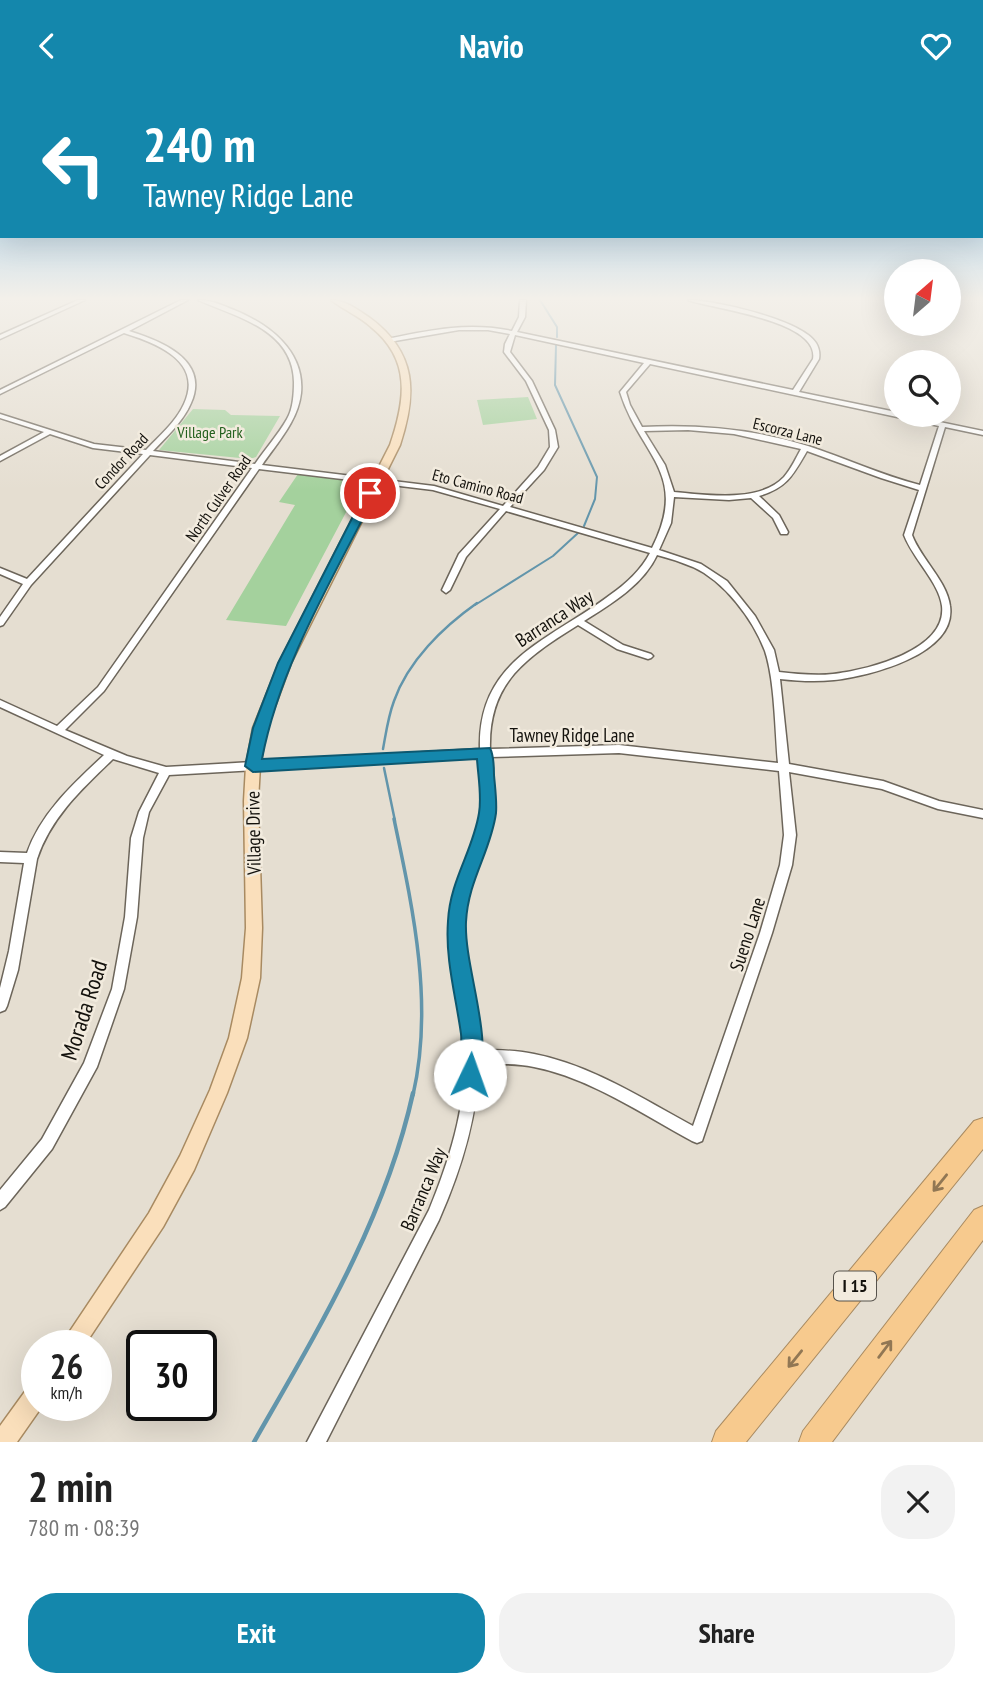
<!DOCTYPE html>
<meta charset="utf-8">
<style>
body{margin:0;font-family:"PT Sans Narrow",sans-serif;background:#f2f2f2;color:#222;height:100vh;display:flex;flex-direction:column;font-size:26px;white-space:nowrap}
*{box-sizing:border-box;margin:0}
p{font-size:23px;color:#767676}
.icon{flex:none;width:38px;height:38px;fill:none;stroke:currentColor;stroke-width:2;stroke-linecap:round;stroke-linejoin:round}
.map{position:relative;height:1351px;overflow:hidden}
.side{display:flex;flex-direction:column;background:#fff;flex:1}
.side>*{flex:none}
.banner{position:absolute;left:0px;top:0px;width:984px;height:147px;box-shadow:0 7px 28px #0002;background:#1487ac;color:#fff;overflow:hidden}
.needle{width:46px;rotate:28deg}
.fabs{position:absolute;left:884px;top:168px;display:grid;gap:14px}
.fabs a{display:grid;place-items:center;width:77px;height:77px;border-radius:50%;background:#fff;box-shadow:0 7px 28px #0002;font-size:35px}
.speed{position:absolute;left:21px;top:1239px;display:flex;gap:14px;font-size:35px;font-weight:700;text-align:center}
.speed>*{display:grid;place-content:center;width:91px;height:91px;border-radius:50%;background:#fff;box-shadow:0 7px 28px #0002;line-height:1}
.speed small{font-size:18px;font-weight:400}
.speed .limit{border:4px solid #111;border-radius:10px;background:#fff;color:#111}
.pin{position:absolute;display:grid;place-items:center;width:60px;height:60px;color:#fff;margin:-30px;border:4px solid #fff;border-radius:50%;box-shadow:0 2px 7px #0007}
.me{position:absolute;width:77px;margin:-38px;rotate:3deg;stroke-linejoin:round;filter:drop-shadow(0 0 5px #0008)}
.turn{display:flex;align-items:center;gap:24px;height:147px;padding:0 28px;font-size:32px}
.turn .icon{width:91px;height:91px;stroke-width:2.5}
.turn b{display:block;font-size:49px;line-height:60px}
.round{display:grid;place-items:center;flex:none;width:74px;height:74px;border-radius:28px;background:#f2f2f2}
.headline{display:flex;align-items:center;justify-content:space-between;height:119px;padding:0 28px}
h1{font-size:42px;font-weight:800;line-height:52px}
.cta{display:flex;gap:14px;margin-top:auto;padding:14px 28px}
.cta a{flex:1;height:80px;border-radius:28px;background:#1487ac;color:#fff;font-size:28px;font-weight:800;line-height:80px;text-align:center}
.cta a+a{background:#f2f2f2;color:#222}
header{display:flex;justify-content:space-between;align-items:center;height:91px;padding:0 28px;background:#1487ac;color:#fff;font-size:32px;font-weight:800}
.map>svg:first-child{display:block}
.green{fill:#a4d19d}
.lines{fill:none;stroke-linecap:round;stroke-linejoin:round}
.stream-far3{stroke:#6295ab;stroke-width:2}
.stream-far2{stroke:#6295ab;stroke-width:2.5}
.stream-far1{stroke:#6295ab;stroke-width:3.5}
.stream{stroke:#6295ab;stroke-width:4.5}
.minor-casing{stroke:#6c655a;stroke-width:3}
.major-casing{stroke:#a88a61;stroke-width:3}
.highway-casing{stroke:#a88a61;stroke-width:2}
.minor{fill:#fff;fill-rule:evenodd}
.major{fill:#fadfbb;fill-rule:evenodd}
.highway{fill:#f7ca8e;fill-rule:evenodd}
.oneway{stroke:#917754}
.route{fill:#1487ac;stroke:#0d5870;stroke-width:2}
.labels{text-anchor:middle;stroke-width:5;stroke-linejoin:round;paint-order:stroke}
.far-street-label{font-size:16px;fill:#14120d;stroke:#f2ebde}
.far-park-label{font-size:16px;fill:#24611e;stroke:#f2ebde}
.shield{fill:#f2ebde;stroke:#57534c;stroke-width:2}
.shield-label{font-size:18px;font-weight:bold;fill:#14120d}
.street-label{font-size:19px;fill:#14120d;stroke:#f2ebde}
.near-street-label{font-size:23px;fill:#14120d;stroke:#f2ebde}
</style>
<header><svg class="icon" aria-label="back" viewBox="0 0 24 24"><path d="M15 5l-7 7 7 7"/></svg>Navio<svg class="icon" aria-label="heart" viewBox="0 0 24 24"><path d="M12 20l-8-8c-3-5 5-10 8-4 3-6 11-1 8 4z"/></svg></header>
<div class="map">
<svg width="983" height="1351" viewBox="0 0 983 1351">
<rect width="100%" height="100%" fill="#e5ded1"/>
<g class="green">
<path d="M528,306L537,328L483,334L477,309Z"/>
<path d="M193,318L225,319L231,324L280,325L256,366L250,368L159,359Z"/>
<path d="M298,383L362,391L286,535L226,529L295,414L279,411Z"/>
</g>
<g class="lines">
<g class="stream-far3">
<path d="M540,209L557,236V246"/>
<path d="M556,254L555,294L597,386L595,408L584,435"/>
<path d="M475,514L553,465L578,442"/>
</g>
<g class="stream-far2">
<path d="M383,658C386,642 388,626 394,610C408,570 443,536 477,512"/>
<path d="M384,677L395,730"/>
</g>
<path class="stream-far1" d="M394,728C413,818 434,913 413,1004"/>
<path class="stream" d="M254,1351C318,1239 385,1129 413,1002"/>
<defs>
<g id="minor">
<path d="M78,209H85L0,248V244Z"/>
<path d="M181,209H188L129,240C161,250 210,269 191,312C183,331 166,346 153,360L255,373C265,358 278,344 287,328C293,318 294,303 294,291C293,238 236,226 198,209C211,209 222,214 234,219C269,233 305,260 301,302C298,330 277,352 262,374L434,395L503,415L538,376L550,356L549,339L526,290L504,261L505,253L510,243L488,239H459L389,251L387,250V248C430,239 468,231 512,240L519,226L520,209H526L525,226L517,241L793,299L813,268C820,229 712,218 688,209C714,209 802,229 816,252C819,257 820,262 819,268L799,301L896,321V324H906L983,340V344L945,336L912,444C921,468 947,490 950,515C957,563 870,585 834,589C816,591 798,590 780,588L789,673L883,690L939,710L983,719V727L938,718L882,698L789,681L796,744L792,774L772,842L702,1050L697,1052L692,1050C642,1023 590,987 534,976C516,972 497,973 479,973C477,1028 461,1079 439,1129L326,1351H307L429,1119C452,1063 470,1003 464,943C460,904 448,866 451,827C454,794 471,766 479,735C485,712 482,689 481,666L169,684L149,721L143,747L137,826L124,898L97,976L52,1058L5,1116L0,1119V1099L42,1048L84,972L112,898L125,826L131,747L139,721L159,682L113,668C82,698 51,726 37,768L18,879L7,915L5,919L0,921V897L9,860L24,772L0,771V761L27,762C41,722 73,693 104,664L0,616V609L57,635L98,596L252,377L150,364L31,494L3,534L0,535V526L23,493L0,483V477L27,488L143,363L93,357L50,343L0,370V365L44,341L0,327V323L94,353L146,359C159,345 176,331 184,313C204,270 156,252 124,242L2,302L0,303V299ZM515,244L644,272L620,301C640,365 690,382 652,457L510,416L544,379L558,356L555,339L532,290L510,261ZM650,273L939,335L920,394C881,384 845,367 808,355C754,338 698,333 642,336L630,314L626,301ZM688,339L734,343L801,358C796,367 791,378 784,386C760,412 706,404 674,401L665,374L644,340ZM807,360L881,387L919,399L904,444C913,468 939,491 942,515C947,560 866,579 833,583C815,585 797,583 779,581L774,559L755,525L727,490L701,473L659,459L671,432L674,406L729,409L751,407L773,427L781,443H787L788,441L779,424L759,405C787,397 793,384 807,360ZM259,378L433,399L500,418L459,463L442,499L446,502L450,499L466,466L506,420L650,462C641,479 626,493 610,504C551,549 477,568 480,658L166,676L127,665L65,639L104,600ZM657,464C669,467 681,471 693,476C724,490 753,528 765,560C775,590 775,639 778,672L619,654L490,658C488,591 527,566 578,534L617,558L648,568L651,567L653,565L651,563L623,554L584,530C611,513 643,494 657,464ZM619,662L779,680L784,744L780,774L760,842L693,1035C643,1008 591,974 534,963C515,959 497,959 479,959C476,912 458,864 464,816C468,788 484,762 490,735C496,712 493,689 491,666Z"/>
</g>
<g id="major">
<path d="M331,209C345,209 358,219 370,227C417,262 417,302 400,354L291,572L267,637L260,675L258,710L262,837L260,887L247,947L227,1002L194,1079L163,1136L84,1255H60L149,1122L180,1065L210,999L229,947L242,887L246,837L244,710L246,675L253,637L279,572L390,354C405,310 412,269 371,236C359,225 344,219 331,209Z"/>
<path d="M37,1292V1314H43L17,1351H0V1335L29,1295Z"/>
</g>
<g id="highway">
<path d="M983,1027V1058L746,1351H712L716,1340L974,1030Z"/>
<path d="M983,1115V1149L832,1351H799L803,1340L974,1119Z"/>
</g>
</defs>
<use href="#minor" class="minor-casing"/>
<use href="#major" class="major-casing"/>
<use href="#highway" class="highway-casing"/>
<use href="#minor" class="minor"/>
<use href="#major" class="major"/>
<use href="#highway" class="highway"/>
</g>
<defs><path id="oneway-shaft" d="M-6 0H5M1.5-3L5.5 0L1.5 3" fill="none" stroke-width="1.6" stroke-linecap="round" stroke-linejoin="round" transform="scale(1.75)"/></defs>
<g class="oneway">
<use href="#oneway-shaft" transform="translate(940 1092) rotate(129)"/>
<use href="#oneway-shaft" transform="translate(885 1258) rotate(-53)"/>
<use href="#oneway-shaft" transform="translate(795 1268) rotate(129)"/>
</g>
<linearGradient id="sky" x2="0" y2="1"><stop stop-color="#7fbeeb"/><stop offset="0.52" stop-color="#f3f0ea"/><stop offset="1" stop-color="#f3f0ea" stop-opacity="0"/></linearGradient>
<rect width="983" height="399" fill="url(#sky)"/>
<path class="route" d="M366,400L376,402C333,487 280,574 262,668L490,657C494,665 494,675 494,684C495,696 497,710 496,722C491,760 468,789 466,831C464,877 495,949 477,991L470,994L463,991C456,976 463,959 461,943C456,906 445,868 448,830C450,789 473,760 479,722C482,705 478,685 477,668L253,681L245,675L253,637L278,572Z"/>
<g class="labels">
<g class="far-street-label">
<text transform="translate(788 340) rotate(14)" y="6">Escorza Lane</text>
<text transform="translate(121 370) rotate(-47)" y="6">Condor Road</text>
<text transform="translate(478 395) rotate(15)" y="6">Eto Camino Road</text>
<text transform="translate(218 407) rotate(-55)" y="6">North Culver Road</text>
</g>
<g class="far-park-label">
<text x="210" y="347">Village Park</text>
</g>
<rect class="shield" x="834" y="1180.5" width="42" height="29" rx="5"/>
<g class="shield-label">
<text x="855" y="1201">I 15</text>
</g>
<g class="street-label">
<text transform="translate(554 527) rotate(-33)" y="7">Barranca Way</text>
<text x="572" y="651">Tawney Ridge Lane</text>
<text transform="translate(253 742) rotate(-91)" y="7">Village Drive</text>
<text transform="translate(747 843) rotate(-72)" y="7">Sueno Lane</text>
<text transform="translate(423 1098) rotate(-67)" y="7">Barranca Way</text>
</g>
<g class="near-street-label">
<text transform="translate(84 919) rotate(-72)" y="8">Morada Road</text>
</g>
</g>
</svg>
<div class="fabs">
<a><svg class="needle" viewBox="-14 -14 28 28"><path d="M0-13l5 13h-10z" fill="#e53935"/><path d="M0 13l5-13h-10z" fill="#767676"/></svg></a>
<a><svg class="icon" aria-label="search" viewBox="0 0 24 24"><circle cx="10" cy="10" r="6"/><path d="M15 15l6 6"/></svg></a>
</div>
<div class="speed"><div>26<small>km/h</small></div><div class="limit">30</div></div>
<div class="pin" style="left:370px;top:402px;background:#d93025"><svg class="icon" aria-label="arrive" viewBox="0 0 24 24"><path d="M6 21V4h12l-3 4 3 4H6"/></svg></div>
<svg class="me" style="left:470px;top:984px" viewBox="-20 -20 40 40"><circle r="19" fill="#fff"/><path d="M0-13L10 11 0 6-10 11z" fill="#1487ac"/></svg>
<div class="banner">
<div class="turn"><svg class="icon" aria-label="left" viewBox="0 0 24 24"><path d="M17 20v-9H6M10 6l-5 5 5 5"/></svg><div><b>240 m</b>Tawney Ridge Lane</div></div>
</div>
</div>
<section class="side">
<div class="headline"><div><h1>2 min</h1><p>780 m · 08:39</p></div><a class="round"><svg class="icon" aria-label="close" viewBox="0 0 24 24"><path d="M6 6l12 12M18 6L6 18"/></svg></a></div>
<div class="cta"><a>Exit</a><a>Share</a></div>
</section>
